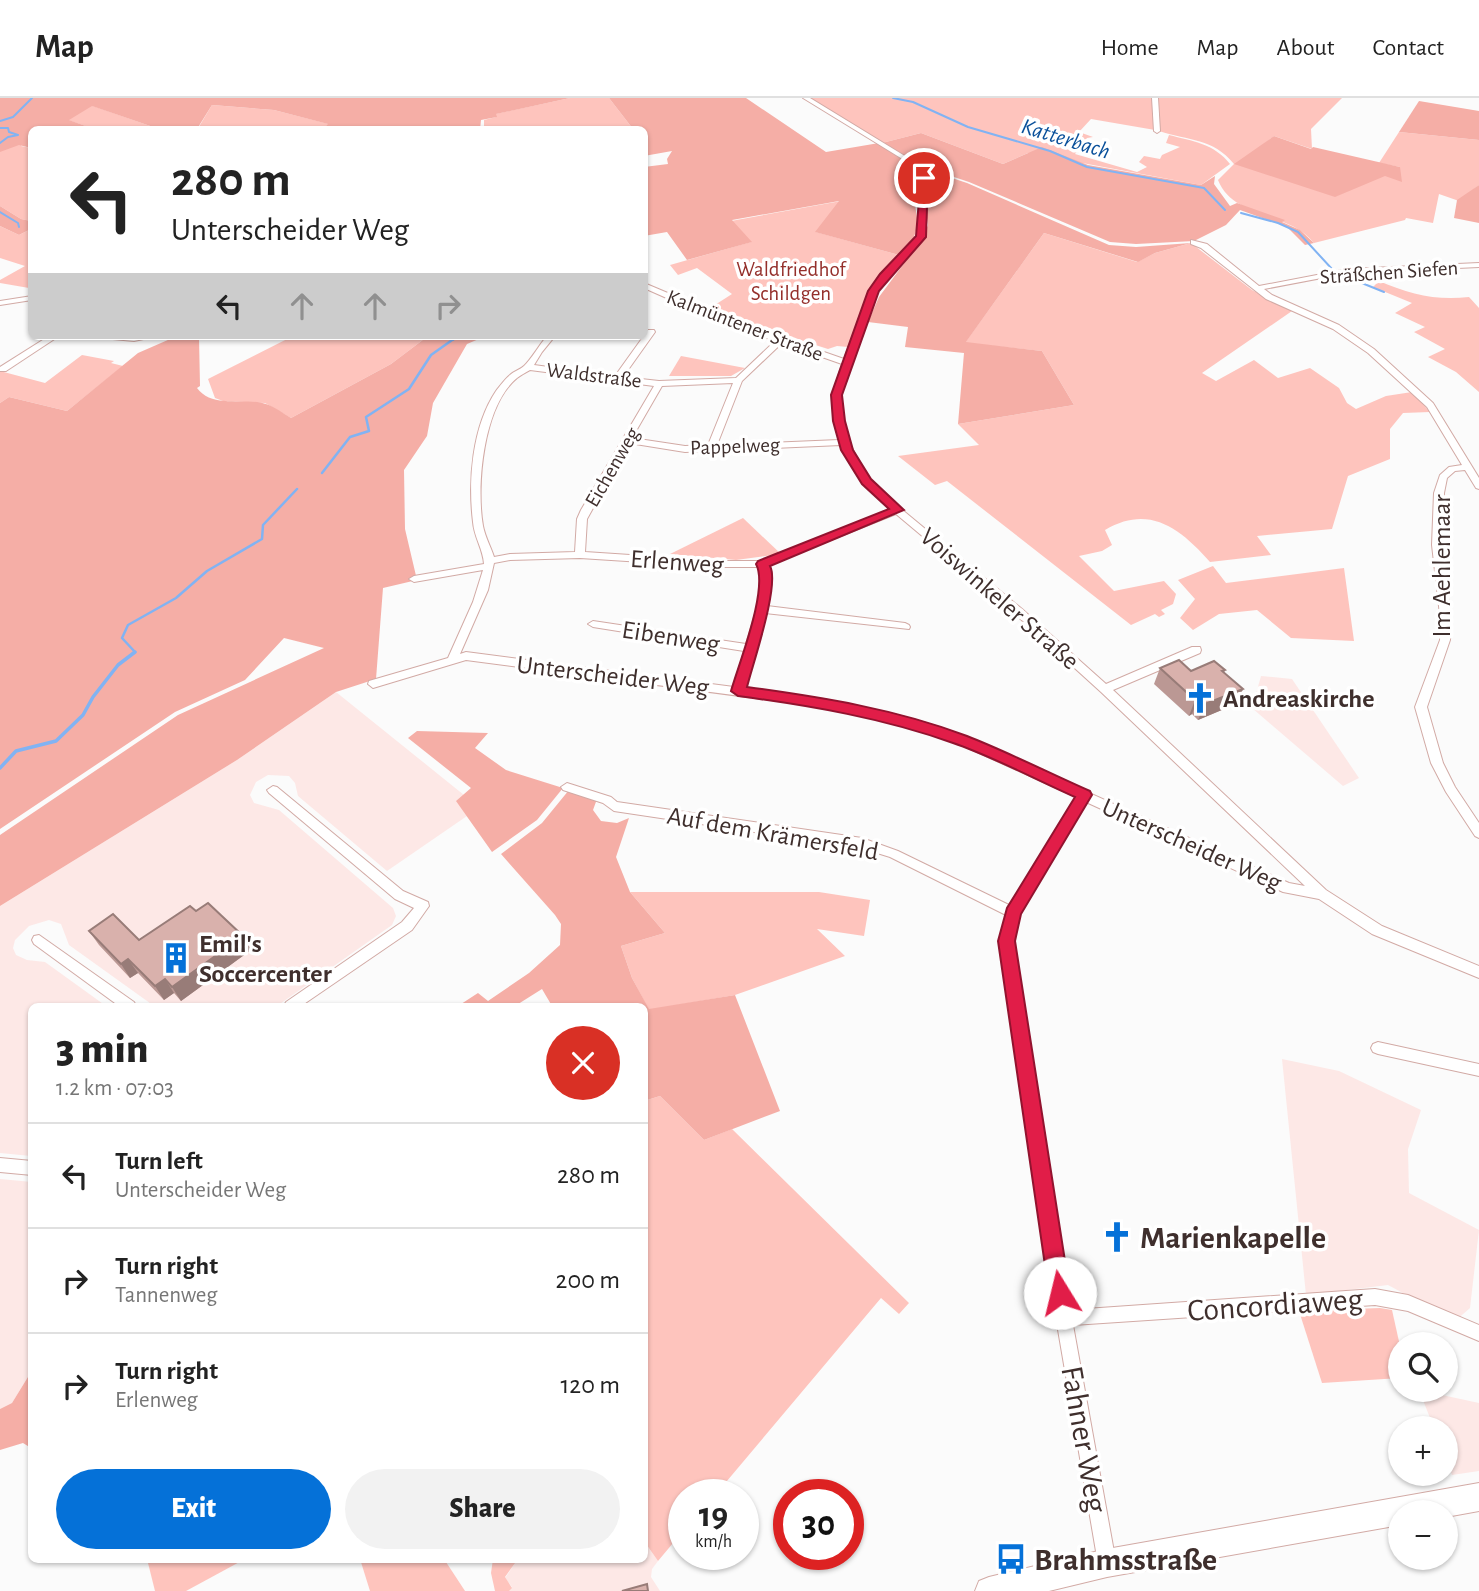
<!DOCTYPE html>
<meta charset="utf-8">
<style>
body{margin:0;font-family:"Alegreya Sans",sans-serif;background:#f2f2f2;color:#222;height:100vh;display:flex;flex-direction:column;font-size:26px;white-space:nowrap}
*{box-sizing:border-box;margin:0}
p{font-size:23px;color:#767676}
.icon{flex:none;width:38px;height:38px;fill:none;stroke:currentColor;stroke-width:2;stroke-linecap:round;stroke-linejoin:round}
.map{position:relative;flex:1;overflow:hidden}
.side{position:absolute;left:28px;top:905px;width:620px;height:560px;display:flex;flex-direction:column;background:#fff;border-radius:10px;box-shadow:0 2px 5px #0004}
.side>*{flex:none}
.top-card{position:absolute;left:28px;top:28px;width:620px;height:214px;border-radius:10px;box-shadow:0 2px 5px #0004;background:#fff;color:#222;overflow:hidden}
.tools{position:absolute;left:1388px;top:1234px;display:grid;gap:14px}
.tools a{display:grid;place-items:center;width:70px;height:70px;border-radius:50%;background:#fff;box-shadow:0 2px 5px #0004;font-size:35px}
.speed{position:absolute;left:668px;top:1381px;display:flex;gap:14px;font-size:35px;font-weight:700;text-align:center}
.speed>*{display:grid;place-content:center;width:91px;height:91px;border-radius:50%;background:#fff;box-shadow:0 2px 5px #0004;line-height:1}
.speed small{font-size:18px;font-weight:400}
.speed .limit{border:10px solid #d22;background:#fff;color:#111}
.pin{position:absolute;display:grid;place-items:center;width:60px;height:60px;color:#fff;margin:-30px;border:4px solid #fff;border-radius:50%;box-shadow:0 2px 7px #0007}
.me{position:absolute;width:77px;margin:-38px;rotate:351deg;stroke-linejoin:round;filter:drop-shadow(0 0 5px #0008)}
.turn{display:flex;align-items:center;gap:24px;height:147px;padding:0 28px;font-size:32px}
.turn .icon{width:91px;height:91px;stroke-width:2.5}
.turn b{display:block;font-size:49px;line-height:60px}
.lanes{display:flex;align-items:center;height:66px;padding:0 28px;background:#0003;justify-content:center;gap:35px;direction:ltr}
.lanes .off{opacity:.35}
.round{display:grid;place-items:center;flex:none;width:74px;height:74px;border-radius:37px;background:#f2f2f2}
.head{display:flex;align-items:center;justify-content:space-between;height:119px;padding:0 28px}
h1{font-size:42px;font-weight:800;line-height:52px}
.action{display:flex;gap:14px;margin-top:auto;padding:14px 28px}
.action a{flex:1;height:80px;border-radius:42px;background:#0571d8;color:#fff;font-size:28px;font-weight:800;line-height:80px;text-align:center}
.action a+a{background:#f2f2f2;color:#222}
ul{padding:0;list-style:none}
li{display:flex;align-items:center;gap:21px;height:105px;padding:0 28px;border-top:2px solid #e0e0e0}
li div{flex:1}
li b{display:block;font-size:26px}
li em{font-style:normal}
header{display:flex;align-items:center;gap:42px;box-sizing:border-box;height:98px;padding:0 35px;background:#fff;border-bottom:2px solid #e0e0e0}
header strong{font-size:33px}
nav{display:flex;gap:38px;margin-inline-start:auto;font-size:24px}
.map>svg:first-child{display:block}
.built{fill:#fde8e6}
.green{fill:#fec4bd}
.forest{fill:#f5aea6}
.lines{fill:none;stroke-linecap:round;stroke-linejoin:round}
.stream-far2{stroke:#81b3f3;stroke-width:2}
.stream-far1{stroke:#81b3f3;stroke-width:2.5}
.stream{stroke:#81b3f3;stroke-width:3.5}
.minor-casing{stroke:#d2aaa5;stroke-width:2}
.secondary-casing{stroke:#d2aaa5;stroke-width:2}
.minor{fill:#fff;fill-rule:evenodd}
.secondary{fill:#fff;fill-rule:evenodd}
.wall{fill:#bb9894}
.shaded-wall{fill:#987c78}
.building{fill:#d9b1ac;stroke:#987c78;stroke-width:2}
.route{fill:#e11d48;stroke:#92132f;stroke-width:2}
.labels{text-anchor:middle;stroke-width:7;stroke-linejoin:round;paint-order:stroke}
.far-park-label{font-size:21px;fill:#942f2b;stroke:#fff}
.far-street-label{font-size:21px;fill:#3f2f2d;stroke:#fff}
.far-water-label{font-size:23px;font-style:italic;fill:#0b519b;stroke:#fff}
.street-label{font-size:26px;fill:#3f2f2d;stroke:#fff}
.poi-label{font-size:26px;font-weight:bold;fill:#3f2f2d;stroke:#fff;text-anchor:start}
.near-poi-label{font-size:32px;font-weight:bold;fill:#3f2f2d;stroke:#fff;text-anchor:start}
.near-street-label{font-size:32px;fill:#3f2f2d;stroke:#fff}
</style>
<header>
<strong>Map</strong>
<nav><a>Home</a><a>Map</a><a>About</a><a>Contact</a></nav>
</header>
<div class="map">
<svg width="1479" height="1493" viewBox="0 0 1479 1493">
<rect width="100%" height="100%" fill="#fbfbfb"/>
<g class="built">
<path d="M1261,578L1292,581L1359,680L1343,688L1252,610Z"/>
<path d="M336,594L464,697L457,703L467,718L387,773L298,698L295,685L289,678L268,677L256,684L250,697L254,705L279,712L393,810L396,818L392,827L277,908H154L69,847L61,826L49,822L29,828L15,842L13,850L16,857L27,862L45,864L106,908H32L31,1058L0,1055V808L237,662Z"/>
<path d="M1282,961L1339,973L1421,1012L1408,1051L1409,1095L1479,1132L1470,1210L1455,1223L1388,1187L1306,1197Z"/>
<path d="M0,1081L32,1084L31,1274L12,1305L0,1311Z"/>
<path d="M1419,1292L1479,1305V1373L1452,1377L1446,1361V1330H1434Z"/>
<path d="M644,1443L658,1463L652,1471L651,1479L660,1493H509L512,1489L505,1480L518,1461H644Z"/>
</g>
<g class="green">
<path d="M19,0L93,8L159,31H94L68,22L32,32L21,48L31,50V123L21,121L0,108V15Z"/>
<path d="M570,0H609L633,31L484,32V22L496,19L495,16Z"/>
<path d="M808,0H1153L1155,32L1091,21L1079,34L1093,39L1087,40L1075,56L1137,74L1147,69L1139,64L1144,58L1160,61L1162,57L1180,49L1166,45L1169,37C1192,43 1215,46 1230,66L1201,87L1028,55L1003,66L921,35L882,45L837,20Z"/>
<path d="M1156,0H1342L1311,31L1312,51L1274,38L1254,54L1336,98L1400,69L1379,65L1399,34L1479,42V87L1459,103L1439,96L1433,125L1406,120L1405,122L1314,145C1289,113 1233,121 1218,82L1234,66C1213,40 1189,43 1159,33Z"/>
<path d="M212,7L274,12L329,26L324,32H197Z"/>
<path d="M841,103L816,134L899,157L869,197L848,249L837,248L828,251L707,212L732,196L697,170L678,177L670,167L751,144L731,123Z"/>
<path d="M0,128L19,137L31,131L32,189L29,190L0,185V182L25,168L0,160Z"/>
<path d="M1044,135L1137,164L1155,155L1191,145L1252,192L1292,213L1202,275L1216,283L1254,262L1278,280L1310,270L1339,290L1347,305L1356,311L1386,298L1412,294L1430,314L1403,315L1390,331V361L1348,378L1332,431L1257,438L1271,457L1210,464C1180,430 1149,406 1105,432L1112,447L1102,453L1079,458L1114,493L1164,483L1176,496L1173,506L1161,512L1165,516L1159,519L1155,516L1131,527L947,383L935,387L898,358L979,347L958,326L1074,307L1042,253L965,245Z"/>
<path d="M1379,183C1409,196 1436,203 1469,199L1479,210V294L1456,274L1428,259L1445,251L1414,234L1425,229L1395,215L1412,205L1373,189Z"/>
<path d="M293,238H428L391,266L291,320L265,305L223,303L215,300L208,281Z"/>
<path d="M82,257L114,263L111,265L123,268L67,313L9,299L0,305V273L45,285Z"/>
<path d="M681,258L745,270L731,278H669Z"/>
<path d="M743,420L781,456L736,462L670,456Z"/>
<path d="M1213,468L1226,485L1344,470L1354,543L1291,540L1257,512L1219,516L1193,532L1180,520L1195,501L1178,482Z"/>
<path d="M630,794H819L870,802L864,838L817,831L845,858L735,897L649,912L632,880L621,848L665,835Z"/>
<path d="M660,998L704,1042L732,1031L909,1205L899,1216L881,1200L716,1396H684V1432L658,1463L644,1443V1003Z"/>
<path d="M1380,1210L1392,1212L1400,1248V1280L1322,1285L1299,1213Z"/>
<path d="M147,1461H245L186,1493H155Z"/>
<path d="M360,1461H444L465,1493H370Z"/>
<path d="M493,1461H518L505,1479L512,1490L509,1493H495L491,1475Z"/>
</g>
<g class="forest">
<path d="M0,0H570L496,16L497,19L481,22L480,32L324,31L328,26L274,12L212,7L197,31H159L92,8L69,22L94,31L32,32L31,50L19,47L0,54Z"/>
<path d="M609,0H746L826,54L879,45L912,67L921,78V85L914,100L918,126L914,139L899,157L815,134L839,103L732,122L752,144L687,162L667,134L644,138V69L668,66L667,61L672,53L644,58V32L633,31Z"/>
<path d="M1419,3L1479,13V42L1399,34Z"/>
<path d="M921,35L1003,66L1042,49L1088,67L1201,87L1215,78L1214,86L1230,108L1237,105L1285,122L1282,124L1300,132L1314,145L1305,147L1287,129L1240,112L1226,127L1194,143L1136,146L1110,144L969,84L915,66L882,45Z"/>
<path d="M1274,38L1311,51L1313,49L1400,69L1402,84L1385,78L1335,99L1234,66Z"/>
<path d="M922,70L967,85L1109,147L1136,149L1191,145L1155,155L1138,164L1044,135L966,244L1042,253L1074,307L958,326L964,255L905,249L908,229L868,224L879,199L923,140L928,127L924,100L928,84Z"/>
<path d="M1479,87V125L1454,120L1457,102Z"/>
<path d="M0,108L21,121L31,123V131L19,137L0,128Z"/>
<path d="M177,238L199,239L200,288L197,290C212,311 246,299 266,306C275,309 283,315 291,320L391,266L428,238H486L467,246L433,305L427,338L404,372L405,431L417,482L383,490L376,581L336,594L237,662L0,808V737L178,617L324,550L284,540L245,582L175,614L0,731V305L9,299L67,313L138,255Z"/>
<path d="M417,633L488,635L475,650L506,672L563,690L537,722L492,754L456,703L471,690L408,640Z"/>
<path d="M569,692L597,701L593,712L601,723L617,725L629,720L616,759L630,794L665,835L621,848L632,880L649,911L735,897L780,1013L704,1042L660,998L644,1003V908H552L542,891L515,908H458L478,895L488,903L529,875L560,847L561,826L555,817L501,756L542,725Z"/>
<path d="M31,1274V1350L23,1345L0,1352V1311L12,1305Z"/>
</g>
<g class="lines">
<g class="stream-far2">
<path d="M893,0L913,4L968,29L1050,53L1087,69L1204,90L1225,112"/>
<path d="M0,23L13,19L32,0"/>
<path d="M0,30H8L9,34L18,37L8,39L0,45"/>
<path d="M0,114L18,125L19,129"/>
<path d="M1241,115L1278,125L1298,134L1332,171"/>
<path d="M1342,177L1384,194"/>
<path d="M453,242L458,238"/>
</g>
<g class="stream-far1">
<path d="M322,375L350,339L369,333L366,319L409,291L431,257L455,240"/>
<path d="M133,555L135,554L122,540L128,527L176,500L207,473L262,441L263,427L297,391"/>
</g>
<path class="stream" d="M0,670L16,653L56,643L83,617L93,599L118,567L135,554"/>
<defs>
<g id="minor">
<path d="M803,0H810L913,63L927,80L925,139L886,179L877,193L842,290L841,311L849,344L866,377L900,410L1022,511L1106,586L1192,549H1200L1201,552L1200,555L1113,592L1326,792L1382,828L1479,868V880L1372,836L1319,801L1283,794L1086,704L1019,816L1013,843L1071,1212L1375,1191L1408,1197L1479,1227V1243L1408,1213L1375,1207L1073,1227L1116,1465L1113,1471L1107,1474L1101,1471L1098,1465L1056,1220L999,843L1006,817L890,759L861,750L614,713L603,705L563,692L561,689L567,685L611,699L617,704L862,740L898,753L1011,808L1076,699L957,645L901,627L824,609L466,562L373,590L368,586L369,583L448,560L473,504L483,472L414,484L409,481L414,478L484,466C483,451 474,439 473,424C468,383 472,329 496,293C500,288 505,281 510,277C514,273 520,272 524,268C530,263 540,246 547,238H555L542,254L534,267L615,278L648,232H654L655,234L623,279L659,283L736,280L775,243L721,224L644,190V185L727,220L844,261L869,193L880,176L917,139L921,80L909,65ZM782,245L842,266C831,298 832,309 839,342L717,347L742,283ZM530,272L654,288L581,412L577,421L575,454L510,456L494,459C491,449 485,439 483,428C476,388 483,308 517,280C521,277 526,274 530,272ZM733,285L708,347L685,348L632,340L662,288ZM629,345L685,354L841,347L859,380L891,411L761,463H720L585,454L587,421ZM896,416L1014,515L1101,594L1305,788L1289,785L965,639L902,619L824,601L744,591L765,515L909,531L910,529L909,527L905,525L767,508L772,475L768,467ZM580,460L720,469H759C767,484 751,529 746,546L593,523L588,526L593,529L744,553L734,589L466,554L460,556L488,492L494,465L510,462Z"/>
<path d="M1152,0H1158L1160,33L1157,35L1154,33Z"/>
<path d="M1191,142L1207,146L1259,188L1348,171L1479,165V169L1348,175L1264,191L1272,197L1339,227L1374,251L1433,305L1479,380V391L1476,390L1465,372L1455,373L1447,380L1444,395L1442,447L1451,526L1450,542L1427,609L1443,665L1455,689L1479,725V740L1475,738L1446,694L1431,665L1415,609L1440,542L1441,526L1432,447L1434,395L1440,377L1449,369L1462,367L1427,309L1368,255L1333,231L1266,201L1201,150L1191,146Z"/>
<path d="M32,198V202L0,207V203Z"/>
<path d="M49,238H59L6,273H0V269Z"/>
<path d="M98,238H158L134,243L102,240Z"/>
<path d="M273,688L277,689L403,793L428,804L429,808L412,832L301,908H284L286,904L402,824L414,810L395,801L269,695L267,692Z"/>
<path d="M39,837L134,904L136,908H119L34,846L32,842L34,838Z"/>
<path d="M1378,944L1479,966V978L1378,956L1373,954L1371,950L1373,946Z"/>
<path d="M0,1060L32,1063V1077L0,1074Z"/>
</g>
<path id="secondary" d="M1479,1385V1413L1446,1419V1414H1400V1427L1107,1479L1049,1493H975L979,1483L989,1479L1107,1451Z"/>
</defs>
<use href="#minor" class="minor-casing"/>
<use href="#secondary" class="secondary-casing"/>
<use href="#minor" class="minor"/>
<use href="#secondary" class="secondary"/>
</g>
<g class="wall">
<path d="M1160,570L1191,573L1225,572L1224,575L1243,591L1236,606L1198,622L1192,616L1189,618L1154,586Z"/>
<path d="M196,813L243,838L251,852L181,903L174,895L164,902L138,875L130,880L99,847L89,833L139,842Z"/>
</g>
<g class="shaded-wall">
<path d="M1243,591L1236,606L1198,622L1205,606Z"/>
<path d="M1198,601L1192,616L1189,618L1195,602Z"/>
<path d="M243,838L251,852L181,903L172,889Z"/>
<path d="M128,861L138,875L130,880L121,866Z"/>
<path d="M165,881L174,895L164,902L155,888Z"/>
</g>
<g class="building">
<path d="M1179,562L1191,573L1214,563L1225,572L1222,573L1243,591L1205,606L1198,601L1195,602L1160,570Z"/>
<path d="M208,805L243,838L172,889L165,881L155,888L128,861L121,866L89,833L113,816L139,842L190,808L196,813Z"/>
<path d="M647,1486L648,1493H622Z"/>
</g>
<path class="route" d="M921,78L928,80L926,139L879,193L842,297L845,323L853,352L871,381L904,412L770,468C780,487 753,565 747,589C821,599 896,611 967,638C1008,654 1049,675 1090,693L1092,697L1021,816L1015,843L1070,1195L1067,1202L1060,1205L1052,1202L1049,1195L998,843L1007,810L1075,699C1034,681 994,659 953,645C883,620 812,608 738,598L731,593C739,565 769,490 756,466L758,463L889,411L862,386L841,352L833,323L831,297L868,193L880,176L916,138Z"/>
<defs>
<symbol id="church-bare" viewBox="-9 -9 18 18"><path d="M-1.2-6h2.4v3.5h3.3v2.4h-3.3V6h-2.4V-.1h-3.3v-2.4h3.3Z" fill="#0571d8" stroke="#fff" stroke-width="2.5" paint-order="stroke"/></symbol>
<symbol id="building-bare" viewBox="-9 -9 18 18"><path d="M-4-6H4V6H1V3H-1V6H-4ZM-2.5-4.3h1.7v1.8h-1.7ZM.8-4.3h1.7v1.8H.8ZM-2.5-1h1.7V.8h-1.7ZM.8-1h1.7V.8H.8Z" fill="#0571d8" stroke="#fff" stroke-width="2.5" paint-order="stroke"/></symbol>
<symbol id="bus-bare" viewBox="-9 -9 18 18"><path d="M-5-6H5V4H4V6H2V4H-2V6H-4V4H-5ZM-3.5-4V0h7V-4ZM-3.5 1.2v1.5H-2V1.2ZM2 1.2v1.5H3.5V1.2Z" fill="#0571d8" stroke="#fff" stroke-width="2.5" paint-order="stroke"/></symbol>
</defs>
<g fill-rule="evenodd">
<use href="#church-bare" x="1178" y="578" width="44" height="44"/>
<use href="#building-bare" x="154" y="838" width="44" height="44"/>
<use href="#church-bare" x="1095" y="1117" width="44" height="44"/>
<use href="#bus-bare" x="989" y="1439" width="44" height="44"/>
</g>
<g class="labels">
<g class="far-park-label">
<text x="791" y="178">Waldfriedhof<tspan x="791" dy="24">Schildgen</tspan></text>
</g>
<g class="far-street-label">
<text transform="translate(1389 174) rotate(-4)" y="7">Sträßchen Siefen</text>
<text transform="translate(745 227) rotate(21)" y="7">Kalmüntener Straße</text>
<text transform="translate(594 277) rotate(7)" y="7">Waldstraße</text>
<text transform="translate(735 348) rotate(-2)" y="7">Pappelweg</text>
<text transform="translate(612 369) rotate(-60)" y="7">Eichenweg</text>
</g>
<g class="far-water-label">
<text transform="translate(1066 40) rotate(17)" y="8">Katterbach</text>
</g>
<g class="street-label">
<text transform="translate(677 463) rotate(4)" y="9">Erlenweg</text>
<text transform="translate(1441 468) rotate(-90)" y="9">Im Aehlemaar</text>
<text transform="translate(1000 500) rotate(41)" y="9">Voiswinkeler Straße</text>
<text transform="translate(671 538) rotate(9)" y="9">Eibenweg</text>
<text transform="translate(613 577) rotate(7)" y="9">Unterscheider Weg</text>
<text transform="translate(773 735) rotate(10)" y="9">Auf dem Krämersfeld</text>
<text transform="translate(1192 746) rotate(24)" y="9">Unterscheider Weg</text>
</g>
<g class="poi-label">
<text x="1223" y="609">Andreaskirche</text>
<text x="199" y="854">Emil's<tspan x="199" dy="30">Soccercenter</tspan></text>
</g>
<g class="near-poi-label">
<text x="1140" y="1150">Marienkapelle</text>
<text x="1034" y="1472">Brahmsstraße</text>
</g>
<g class="near-street-label">
<text transform="translate(1275 1206) rotate(-4)" y="11">Concordiaweg</text>
<text transform="translate(1085 1341) rotate(80)" y="11">Fahner Weg</text>
</g>
</g>
</svg>
<div class="tools">
<a><svg class="icon" aria-label="search" viewBox="0 0 24 24"><circle cx="10" cy="10" r="6"/><path d="M15 15l6 6"/></svg></a>
<a>+</a>
<a>−</a>
</div>
<div class="speed"><div>19<small>km/h</small></div><div class="limit">30</div></div>
<div class="pin" style="left:924px;top:80px;background:#d93025"><svg class="icon" aria-label="arrive" viewBox="0 0 24 24"><path d="M6 21V4h12l-3 4 3 4H6"/></svg></div>
<svg class="me" style="left:1060px;top:1195px" viewBox="-20 -20 40 40"><circle r="19" fill="#fff"/><path d="M0-13L10 11 0 6-10 11z" fill="#e11d48"/></svg>
<div class="top-card">
<div class="turn"><svg class="icon" aria-label="left" viewBox="0 0 24 24"><path d="M17 20v-9H6M10 6l-5 5 5 5"/></svg><div><b>280 m</b>Unterscheider Weg</div></div>
<div class="lanes"><svg class="icon" aria-label="left" viewBox="0 0 24 24"><path d="M17 20v-9H6M10 6l-5 5 5 5"/></svg><svg class="icon off" aria-label="ahead" viewBox="0 0 24 24"><path d="M12 20V5M6 11l6-6 6 6"/></svg><svg class="icon off" aria-label="ahead" viewBox="0 0 24 24"><path d="M12 20V5M6 11l6-6 6 6"/></svg><svg class="icon off" aria-label="right" viewBox="0 0 24 24"><path d="M7 20v-9h11M14 6l5 5-5 5"/></svg></div>
</div>
<section class="side">
<div class="head"><div><h1>3 min</h1><p>1.2 km · 07:03</p></div><a class="round" style="background:#d93025;color:#fff"><svg class="icon" aria-label="close" viewBox="0 0 24 24"><path d="M6 6l12 12M18 6L6 18"/></svg></a></div>
<ul>
<li><svg class="icon" aria-label="left" viewBox="0 0 24 24"><path d="M17 20v-9H6M10 6l-5 5 5 5"/></svg><div><b>Turn left</b><p>Unterscheider Weg</p></div><em>280 m</em></li>
<li><svg class="icon" aria-label="right" viewBox="0 0 24 24"><path d="M7 20v-9h11M14 6l5 5-5 5"/></svg><div><b>Turn right</b><p>Tannenweg</p></div><em>200 m</em></li>
<li><svg class="icon" aria-label="right" viewBox="0 0 24 24"><path d="M7 20v-9h11M14 6l5 5-5 5"/></svg><div><b>Turn right</b><p>Erlenweg</p></div><em>120 m</em></li>
</ul>
<div class="action"><a>Exit</a><a>Share</a></div>
</section>
</div>
